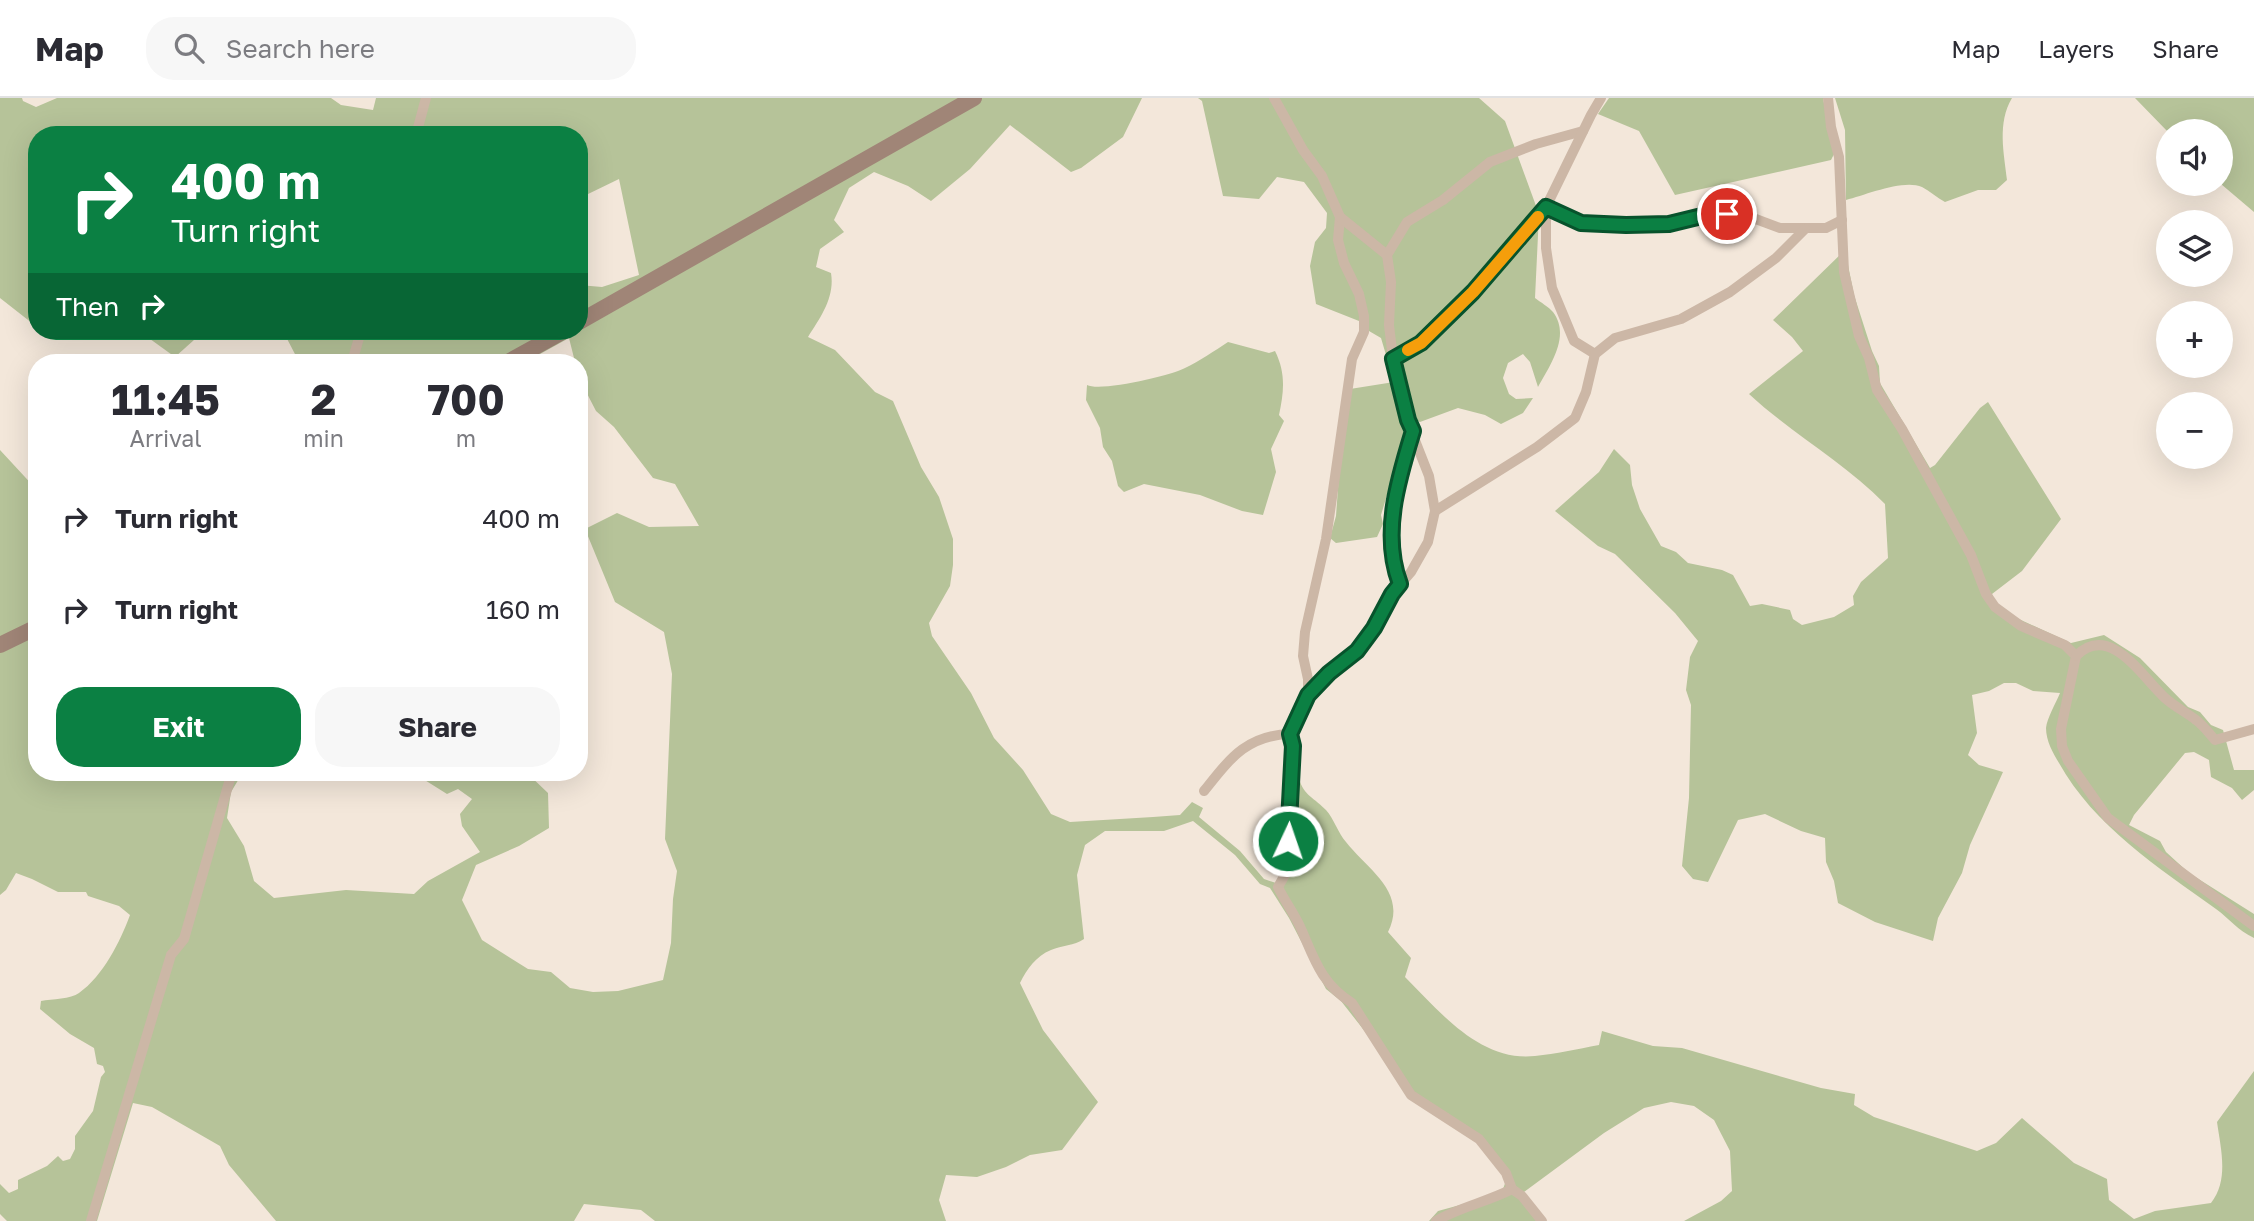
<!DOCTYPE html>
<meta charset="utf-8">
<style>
body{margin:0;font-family:"Golos Text",sans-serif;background:#f7f7f7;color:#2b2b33;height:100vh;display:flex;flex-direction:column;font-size:26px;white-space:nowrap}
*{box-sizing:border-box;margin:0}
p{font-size:23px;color:#7c7c81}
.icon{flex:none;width:38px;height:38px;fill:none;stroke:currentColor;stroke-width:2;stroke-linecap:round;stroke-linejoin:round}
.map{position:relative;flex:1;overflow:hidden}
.side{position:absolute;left:28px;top:256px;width:560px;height:427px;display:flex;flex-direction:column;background:#fff;border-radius:28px;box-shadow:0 7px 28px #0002}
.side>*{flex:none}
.hud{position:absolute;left:28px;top:28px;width:560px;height:214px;border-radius:28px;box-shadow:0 7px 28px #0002;background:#0b8043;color:#fff;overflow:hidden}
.fabs{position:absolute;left:2156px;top:21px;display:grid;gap:14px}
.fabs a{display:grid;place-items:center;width:77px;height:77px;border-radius:50%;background:#fff;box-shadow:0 7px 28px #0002;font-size:35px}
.pin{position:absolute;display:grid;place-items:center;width:60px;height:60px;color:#fff;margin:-30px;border:4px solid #fff;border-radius:50%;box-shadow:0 2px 7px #0007}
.me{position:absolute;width:77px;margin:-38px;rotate:3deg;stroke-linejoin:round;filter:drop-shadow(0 0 5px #0008)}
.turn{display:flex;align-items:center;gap:24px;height:147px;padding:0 28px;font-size:32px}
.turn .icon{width:91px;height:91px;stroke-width:2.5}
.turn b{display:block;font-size:49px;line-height:60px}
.then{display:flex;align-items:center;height:66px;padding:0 28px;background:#0003;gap:14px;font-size:26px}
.eta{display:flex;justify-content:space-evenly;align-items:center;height:119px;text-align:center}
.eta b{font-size:42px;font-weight:700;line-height:49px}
.button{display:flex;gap:14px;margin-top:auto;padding:14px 28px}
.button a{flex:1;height:80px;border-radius:28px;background:#0b8043;color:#fff;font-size:28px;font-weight:700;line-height:80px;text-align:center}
.button a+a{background:#f7f7f7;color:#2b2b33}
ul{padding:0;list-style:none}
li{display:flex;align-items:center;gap:21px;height:91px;padding:0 28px}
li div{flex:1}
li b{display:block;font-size:26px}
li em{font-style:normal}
header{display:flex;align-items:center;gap:42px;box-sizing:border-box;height:98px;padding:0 35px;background:#fff;border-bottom:2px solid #e1e1e2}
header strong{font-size:33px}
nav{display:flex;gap:38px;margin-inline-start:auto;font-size:24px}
.search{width:490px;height:63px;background:#f7f7f7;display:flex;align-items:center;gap:18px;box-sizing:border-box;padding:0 24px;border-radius:28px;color:#7c7c81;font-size:26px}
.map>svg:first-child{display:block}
.green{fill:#b6c399}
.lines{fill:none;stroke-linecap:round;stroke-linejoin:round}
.street{stroke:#ccb7a6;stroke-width:10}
.secondary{stroke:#a08577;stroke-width:16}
.route-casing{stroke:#07532c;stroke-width:18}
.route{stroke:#0b8043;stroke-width:12}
.slow{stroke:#f59e0b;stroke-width:12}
</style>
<header>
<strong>Map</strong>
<div class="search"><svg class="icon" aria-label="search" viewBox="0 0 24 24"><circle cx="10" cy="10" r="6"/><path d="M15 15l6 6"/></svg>Search here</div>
<nav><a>Map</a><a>Layers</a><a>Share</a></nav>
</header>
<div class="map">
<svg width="2254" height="1123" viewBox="0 0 2254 1123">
<rect width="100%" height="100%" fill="#f3e7da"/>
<g class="green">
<path d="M0,0H22L23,3L36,9L57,0H331L341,7L373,12L376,0H1142L1123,39L1081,70L1071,74L1010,27L970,71L931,103L908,88L874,74L849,90L834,122L844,134L820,151L816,169L831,175C835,199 821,219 808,239L835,252L875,294L893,303L921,369L939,399L953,441V467L950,488L929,525L932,538L971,595L994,640L1023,672L1051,716L1070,724L1153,719L1180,717L1192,704L1203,710L1199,719L1240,753L1264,781L1276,785L1285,771L1289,675H1297C1304,699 1310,696 1326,712C1334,721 1338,735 1346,744C1368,772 1408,794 1388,834L1411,860L1405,879C1440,914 1480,964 1535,958C1556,956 1577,951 1599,947L1602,933L1653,948L1682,950L1821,990L1855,996L1854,1007L1874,1019L1977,1053L1996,1045L2022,1020L2074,1065L2107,1081L2109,1102L2134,1121L2155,1113L2211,1105C2229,1082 2221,1052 2217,1024L2254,973V1123H1684L1721,1103L1732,1093L1730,1053L1714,1022L1694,1008L1671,1004L1644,1010L1604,1035L1524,1094L1545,1123H1429L1438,1113L1482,1101L1503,1091L1507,1080L1477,1042L1410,1000L1385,959L1341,903L1326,891L1289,820L1270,790L1260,786L1235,757L1193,723L1164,733H1105L1085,747L1077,777L1084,841C1074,848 1062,847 1051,852C1036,858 1027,871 1020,885L1043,932L1098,1004L1062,1052L1030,1057L1006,1069L977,1079L946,1077L939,1102L946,1123H655L641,1112L584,1106L574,1123H276L229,1067L220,1048L152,1009L133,1005L97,1123H7L0,1116V1086L9,1095L18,1091V1082L47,1068L58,1058L63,1063L70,1061L75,1051V1038L93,1013L101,979L105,974L103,968L97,966L94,950L70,936L40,911L41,903C52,901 71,901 79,895C103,878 120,844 130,817L119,808L88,798L86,794H58L32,781L16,775L6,792L0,797V352L37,392V674H243L231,694L227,720L244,748L254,783L274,800L346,792L414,796L428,783L480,754L462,728L460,716L472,701L458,691L447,696L412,674H526L548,695L549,730L519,748L476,767L462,802L482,842L528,871L551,874L570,890L593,894L618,893L663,882L671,845L673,801L677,773L665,741L672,576L664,534L615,504L585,431L617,415L649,429L699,428L675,386L653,380L614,329L596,313L579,280V264H575L569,240L531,261L532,264H295L297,260L283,233H579V187L602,189L639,177L619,81L586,97L579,98V37H37V229L0,200Z"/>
<path d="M1198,0H1479L1505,23L1539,116L1535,200C1540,204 1549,209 1553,214C1571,238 1550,267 1538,289L1530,264L1523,256L1508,265L1503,280L1509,296L1516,301L1533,300L1523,315L1501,326L1485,317L1458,310L1420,324L1411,319L1404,320L1406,334L1381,417L1383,426L1377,439L1336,445L1330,440L1336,418L1341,349L1350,291L1394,284L1381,240L1369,233L1361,232L1359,223L1316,206L1310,168L1315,144L1326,130L1327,115L1304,84L1277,79L1259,101L1223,98L1202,3Z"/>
<path d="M1609,0H1823L1834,56L1831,62L1675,97L1639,33L1598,16Z"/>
<path d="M1835,0H2012C1997,25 2004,55 2007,82L1996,92H1978L1945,104C1937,100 1930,93 1922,89C1903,81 1866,97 1846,102L1845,32Z"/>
<path d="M2135,0H2254V114L2221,86V33L2168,34Z"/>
<path d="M1845,152L1854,197L1872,253L1879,268L1880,285L1930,370L1935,367L1980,310L1988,304L2061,421L2022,473L1992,496L1994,502L2010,517L2071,545L2104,537L2140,560L2188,609L2200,614L2211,627L2223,632L2234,672H2254V692L2242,702L2232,690L2211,679L2209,662L2194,654L2185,655L2134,717L2129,727L2160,743L2166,754L2189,775L2254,816V840C2237,832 2230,821 2216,811C2159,770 2094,728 2059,665C2053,655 2046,643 2046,630C2047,620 2056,605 2060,595L2033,593L2016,585H2004L1989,593L1972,597L1977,635L1968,657L1979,667L2003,674L1970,747L1962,775L1938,820L1933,843L1875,824L1838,805L1834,783L1826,764L1825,740L1801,733L1765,716L1738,722L1708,784L1693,781L1682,768L1689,700L1691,607L1686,592L1690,559L1698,543L1675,515L1615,456L1598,448L1555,413L1599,374L1614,351L1630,367L1632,387L1640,411L1661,448L1676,454L1688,465L1722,472L1733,477L1750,508L1762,506L1790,512L1793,521L1802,527L1834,519L1854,507L1853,498L1861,484L1888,460L1885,406C1844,364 1792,336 1749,296L1803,253L1792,239L1773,222Z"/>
<path d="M139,233H204L175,259Z"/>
<path d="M1228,244L1269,255L1275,253C1286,275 1284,294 1279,317L1284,323L1271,351L1276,374L1263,417L1242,413L1200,397L1144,386L1124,394L1118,388L1112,363L1103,349L1100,330L1086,302L1087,287C1100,294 1170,278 1185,270C1200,263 1214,253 1228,244Z"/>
</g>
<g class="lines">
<g class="street">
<path d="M1274,0L1303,52L1322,78L1340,119L1338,142L1344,165L1359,196L1364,218V234L1352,261L1326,441L1305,534L1303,558L1308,581V597L1290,636L1293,648L1288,743L1290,760L1286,775L1278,789C1285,804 1296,818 1302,833C1315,863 1322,886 1352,905L1411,997L1479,1041L1506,1075L1512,1091L1522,1098L1542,1123"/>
<path d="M1828,0L1831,29L1839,59L1844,174L1859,238L1869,260L1877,292L1902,331L1971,457L1986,496L1995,509L2021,528L2065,547L2076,558L2061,631L2062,648L2068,663L2108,720L2254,828"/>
<path d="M416,37L426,0"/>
<path d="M1387,157L1407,124L1443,102L1490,64L1536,46L1583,33"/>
<path d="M1595,256L1574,243L1552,190L1546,150V109L1581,125L1626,127L1669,126L1710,116L1745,117L1780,130H1826L1842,122"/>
<path d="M1393,261L1421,245L1473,194L1546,109L1591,17L1601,0"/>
<path d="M352,264L361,233"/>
<path d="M1435,413L1537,349L1575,320L1586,294L1595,256L1615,240L1681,221L1730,194L1776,160L1805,131"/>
<path d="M1400,486C1381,436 1398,383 1413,333"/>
<path d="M2076,558C2110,524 2142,579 2165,600C2175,609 2186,614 2196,622C2203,627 2209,635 2215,642L2254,631"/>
<path d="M1308,597L1329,575L1357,553L1373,530L1392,496L1411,474L1428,444L1435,413L1429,378L1407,322L1393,261L1389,227L1391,184L1387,157L1340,119"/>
<path d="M1204,693C1229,662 1246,637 1290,636"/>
<path d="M91,1123L171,857L184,841L232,674"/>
<path d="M1436,1123C1460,1109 1487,1104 1512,1091"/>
</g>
<g class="secondary">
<path d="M579,224L974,0"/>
<path d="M508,264L564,233"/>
<path d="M0,547L37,529"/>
</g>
</g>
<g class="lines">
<defs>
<path id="route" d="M1288,743L1293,648L1290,636L1308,597L1329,575L1357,553L1374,530L1392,496L1400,486C1381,436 1398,382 1413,333L1408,322L1393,261L1421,245L1473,194L1546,109L1581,125L1626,127L1669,126L1710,116H1727"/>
</defs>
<use href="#route" class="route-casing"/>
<use href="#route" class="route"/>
<path class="slow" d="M1408,252L1421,245L1473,194L1538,119"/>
</g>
</svg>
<div class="fabs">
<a><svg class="icon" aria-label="sound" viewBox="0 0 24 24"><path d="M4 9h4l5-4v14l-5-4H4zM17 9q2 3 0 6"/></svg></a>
<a><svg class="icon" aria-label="layers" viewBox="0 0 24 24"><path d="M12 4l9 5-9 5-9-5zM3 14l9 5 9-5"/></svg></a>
<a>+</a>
<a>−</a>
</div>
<div class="pin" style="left:1727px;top:116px;background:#d93025"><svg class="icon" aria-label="arrive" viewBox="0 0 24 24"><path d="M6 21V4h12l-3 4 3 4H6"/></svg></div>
<svg class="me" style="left:1288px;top:743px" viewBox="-20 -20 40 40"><circle r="17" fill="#0b8043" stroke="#fff" stroke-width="3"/><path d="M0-11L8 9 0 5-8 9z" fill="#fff"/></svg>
<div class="hud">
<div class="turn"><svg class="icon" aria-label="right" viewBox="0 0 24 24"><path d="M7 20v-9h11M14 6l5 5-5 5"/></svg><div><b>400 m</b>Turn right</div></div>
<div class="then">Then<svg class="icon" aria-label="right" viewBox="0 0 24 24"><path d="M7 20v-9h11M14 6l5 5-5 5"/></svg></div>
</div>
<section class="side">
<div class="eta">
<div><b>11:45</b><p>Arrival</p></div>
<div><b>2</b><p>min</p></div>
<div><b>700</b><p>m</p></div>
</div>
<ul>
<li><svg class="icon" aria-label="right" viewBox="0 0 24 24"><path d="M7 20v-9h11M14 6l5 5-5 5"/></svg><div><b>Turn right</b></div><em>400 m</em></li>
<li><svg class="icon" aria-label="right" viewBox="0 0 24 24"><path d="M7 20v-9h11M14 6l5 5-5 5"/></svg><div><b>Turn right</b></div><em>160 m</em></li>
</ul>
<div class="button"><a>Exit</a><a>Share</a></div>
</section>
</div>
